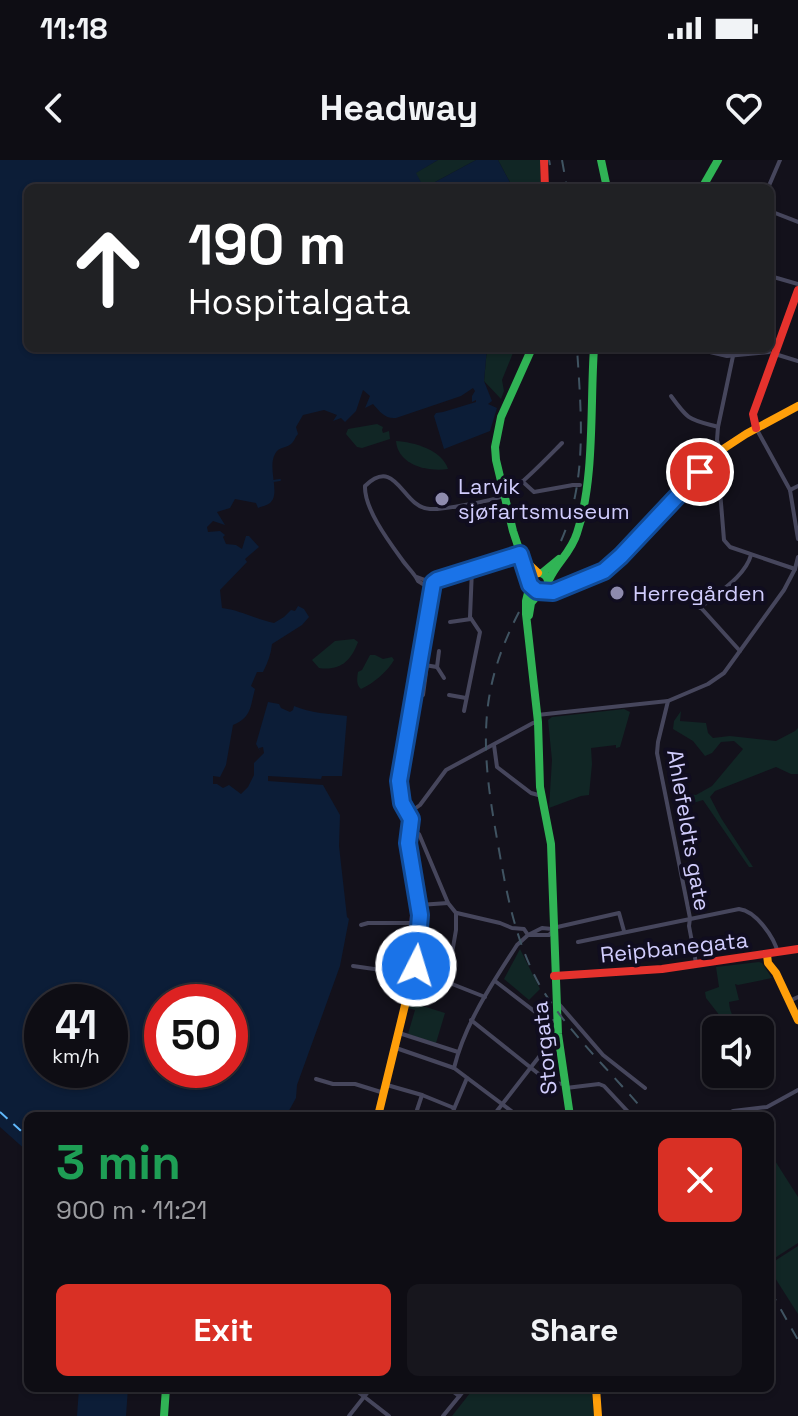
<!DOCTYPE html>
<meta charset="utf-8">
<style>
body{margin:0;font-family:"Space Grotesk",sans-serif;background:#17161d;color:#f1f3f6;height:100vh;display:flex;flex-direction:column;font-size:30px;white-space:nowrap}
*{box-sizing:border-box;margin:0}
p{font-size:26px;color:#9b9ca0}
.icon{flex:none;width:44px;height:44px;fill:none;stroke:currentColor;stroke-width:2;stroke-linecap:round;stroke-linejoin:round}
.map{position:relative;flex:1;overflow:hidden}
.drawer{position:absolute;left:24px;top:952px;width:750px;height:280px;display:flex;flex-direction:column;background:#0e0d14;border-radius:12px;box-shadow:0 2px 6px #0004,0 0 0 2px #2e2d34}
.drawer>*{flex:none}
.guide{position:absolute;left:24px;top:24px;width:750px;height:168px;border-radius:12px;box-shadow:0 2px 6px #0004,0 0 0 2px #2e2d34;background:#202124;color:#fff;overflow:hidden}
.buttons{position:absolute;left:702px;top:856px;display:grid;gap:16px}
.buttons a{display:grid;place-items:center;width:72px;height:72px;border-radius:12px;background:#0e0d14;box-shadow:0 2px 6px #0004,0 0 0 2px #2e2d34;font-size:40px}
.speed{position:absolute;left:24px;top:824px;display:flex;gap:16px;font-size:40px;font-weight:700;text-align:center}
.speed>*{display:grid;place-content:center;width:104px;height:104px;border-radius:50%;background:#0e0d14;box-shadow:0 2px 6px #0004,0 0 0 2px #2e2d34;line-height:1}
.speed small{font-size:20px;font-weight:400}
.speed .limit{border:12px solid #d22;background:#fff;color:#111}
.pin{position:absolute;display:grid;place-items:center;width:68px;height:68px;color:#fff;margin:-34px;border:4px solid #fff;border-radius:50%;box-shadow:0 2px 8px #0007}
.me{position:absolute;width:88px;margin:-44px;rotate:5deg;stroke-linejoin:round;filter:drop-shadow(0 0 6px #0008)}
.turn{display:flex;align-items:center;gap:28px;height:168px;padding:0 32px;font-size:36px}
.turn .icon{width:104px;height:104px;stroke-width:2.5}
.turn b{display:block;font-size:56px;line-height:68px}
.round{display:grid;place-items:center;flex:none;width:84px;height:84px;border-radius:12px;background:#17161d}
.headline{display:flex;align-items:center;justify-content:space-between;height:136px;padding:0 32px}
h1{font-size:48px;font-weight:800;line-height:60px;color:#1e9e55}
.button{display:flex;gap:16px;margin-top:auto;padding:16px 32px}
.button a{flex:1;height:92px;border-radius:12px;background:#d93025;color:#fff;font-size:32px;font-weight:800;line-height:92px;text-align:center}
.button a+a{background:#17161d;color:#f1f3f6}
.status{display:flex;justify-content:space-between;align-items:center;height:56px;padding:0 40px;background:#0e0d14;direction:ltr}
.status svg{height:22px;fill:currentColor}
header{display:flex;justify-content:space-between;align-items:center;height:104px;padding:0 32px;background:#0e0d14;font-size:36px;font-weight:800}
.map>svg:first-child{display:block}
.green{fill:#112625}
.water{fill:#0c1d37;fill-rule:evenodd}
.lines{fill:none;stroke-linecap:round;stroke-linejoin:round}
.stream{stroke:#0c1d37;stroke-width:2}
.ferry{stroke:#60b7f9;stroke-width:2;stroke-dasharray:10 8;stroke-linecap:butt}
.street{stroke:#46465c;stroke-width:4}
.fast{stroke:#30b455;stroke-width:8}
.slow{stroke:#ff9f0a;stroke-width:8}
.jam{stroke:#e5322d;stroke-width:8}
.rail{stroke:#405462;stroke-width:2;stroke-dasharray:12 10;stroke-linecap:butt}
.street-bridge{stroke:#46465c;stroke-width:4}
.route-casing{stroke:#114b97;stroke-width:20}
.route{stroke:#1a73e8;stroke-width:14}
.poi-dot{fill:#8e8bae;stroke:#100d1f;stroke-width:3}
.labels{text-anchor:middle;stroke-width:8;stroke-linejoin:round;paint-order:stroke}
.poi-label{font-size:22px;fill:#d1cdfd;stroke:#100d1f;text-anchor:start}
.street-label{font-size:22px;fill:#d1cdfd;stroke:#100d1f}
</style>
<div class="status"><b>11:18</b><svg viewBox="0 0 49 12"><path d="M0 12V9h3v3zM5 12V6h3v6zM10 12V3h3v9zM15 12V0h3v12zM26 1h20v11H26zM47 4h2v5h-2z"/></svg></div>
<header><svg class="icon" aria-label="back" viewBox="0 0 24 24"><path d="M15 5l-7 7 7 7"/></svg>Headway<svg class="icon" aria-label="heart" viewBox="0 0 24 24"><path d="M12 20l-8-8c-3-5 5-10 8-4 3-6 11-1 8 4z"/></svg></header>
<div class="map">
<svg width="798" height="1256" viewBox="0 0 798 1256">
<rect width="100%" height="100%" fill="#13111b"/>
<g class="green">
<path d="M438,0H476L424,28L415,13Z"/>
<path d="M498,0H540L541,28H513Z"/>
<path d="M487,188H515L502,220L504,231L501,239L484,221Z"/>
<path d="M377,264L383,267L382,270L383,273L389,271L390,279L362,288L357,287L346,274L348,269Z"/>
<path d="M396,281C414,282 442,290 448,309C427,312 398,305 396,281Z"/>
<path d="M354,479L358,482C351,501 340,511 319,508L312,500L335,481Z"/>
<path d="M370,495H375L383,499L392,497L394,500C387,512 374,523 361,529C356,525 357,518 358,512L362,510Z"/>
<path d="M624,549L630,552L620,587L616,588V585L591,588L592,604L589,635L581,636L549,648L552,600L548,560L552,557Z"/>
<path d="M681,551L680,561L706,563L708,573L713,578L730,576L776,581L795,571L798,568V614H791L776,607L715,631L710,637L721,658L753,707H749L703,640L693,643L687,651L682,633L696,635L712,626L743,589L734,581L721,582L712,593L705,596L693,581L673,569L674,561Z"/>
<path d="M520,789L540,829L529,840L504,819Z"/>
<path d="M759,802L762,803L772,818L738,825L735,824L739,840L729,842C730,855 736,864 747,870H731L706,838L705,832L719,827L716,807Z"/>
<path d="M410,842L445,853L436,883L408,874L415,850L408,848Z"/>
<path d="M770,993L798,1037V1083L770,1101Z"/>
<path d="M798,1086V1154L770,1110V1104Z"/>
<path d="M474,1228H591L594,1256H452Z"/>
</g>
<g class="water">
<path d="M0,0H438L416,13L424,28H28V188H487L484,221L492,241L488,244L497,248L490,271L444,289L434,256L436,253L443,252L476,242V240L472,242V236L475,231L473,228L461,236L396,258C385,259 380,252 373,244L365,248L370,236L363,230L356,251L345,262L341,258L333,261L337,255L324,250L303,255L296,267L298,274C295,277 294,282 291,284C285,289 279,286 275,294C267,308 281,334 270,343C266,346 262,346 258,348L256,343L235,339L230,348L217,352L225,365L213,361L207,367L208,372L220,371L225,375L223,377L226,384L236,385L242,389L246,376H249L259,387L245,399L247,402L220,430L222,448C240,450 255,459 274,463L284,457L291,450L295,451L298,446L304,449L309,457L302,465L272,484C271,494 268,502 263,512H257L251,526L255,529C250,547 252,557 233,565L226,605L220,617L213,616V624H217L223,628L229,625L241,634L248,627L254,615V603L264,593L263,587L259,588L260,591L256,584L268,542L279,544L281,548L290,552L293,550L294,546C310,553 330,554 347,556L342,616H322L321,619L268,616V621L323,625L340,655L339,686L347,757L349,759L340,806L297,925L296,938L286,956H28V992L0,967ZM42,842H110V910H42ZM230,842V910H162V842Z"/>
<path d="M476,0H498L513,28H424Z"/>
<path d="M79,1228H128L126,1256H77Z"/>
</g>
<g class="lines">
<path class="stream" d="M273,321L280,320"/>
<path class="ferry" d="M0,952L28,977"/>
<g class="street">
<path d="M705,23L715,28"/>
<path d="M768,28L780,0"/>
<path d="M770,51L798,62"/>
<path d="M770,116L798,124"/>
<path d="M693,188L727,196L769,192"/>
<path d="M775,194L798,201"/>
<path d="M671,236C689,261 689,259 718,267"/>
<path d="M756,268L790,330L798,379"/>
<path d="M720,291L717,280L718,267L733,196"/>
<path d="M717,294L724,380L730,387L795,409"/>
<path d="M522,321L534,332L573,325"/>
<path d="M790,330L798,326"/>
<path d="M417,417L433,423"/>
<path d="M431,429L418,421C415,414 408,408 403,401C390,383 364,349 365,326C397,295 402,348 430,349C442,350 491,341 503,336C516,331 550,295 562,283"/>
<path d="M693,439L740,491"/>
<path d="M700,448C717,433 745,417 751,395"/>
<path d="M450,462L471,459"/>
<path d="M418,504L437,507L439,491"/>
<path d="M437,507L444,518"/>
<path d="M423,535L427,505"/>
<path d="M449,535L466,538"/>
<path d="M668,541L658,582L657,593L690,758L689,766L696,803"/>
<path d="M464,551L480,472L470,457L472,409"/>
<path d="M537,555L668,541L708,524L724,513L784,430L795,409L798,397"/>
<path d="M494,585L497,607L531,633L542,636"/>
<path d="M409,653L420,645L446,610L533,563L538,562"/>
<path d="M410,670L419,674L448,743L456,753V770L447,822"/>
<path d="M419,745L448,743"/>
<path d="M457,753L500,763L512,768L524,769L528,775L542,768L552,769"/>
<path d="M361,765L368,763H413"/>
<path d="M553,768L619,753L624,771"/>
<path d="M578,782L739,749C756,751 774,777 778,793"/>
<path d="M353,806L416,815L447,822L485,837"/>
<path d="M495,821L547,861H557"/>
<path d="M789,841L798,837"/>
<path d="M558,843L603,895L645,928"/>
<path d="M471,860L550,923L565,924"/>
<path d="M399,873L458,892"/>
<path d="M396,888L454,908L518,956"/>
<path d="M454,908C465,863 492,824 517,785L528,775H549L552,772"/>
<path d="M316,919L333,924H355L384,933"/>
<path d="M387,925L422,935L454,948"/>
<path d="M566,928L599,924L604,926L632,956"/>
<path d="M415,956L422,935"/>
<path d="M451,956L467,918"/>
<path d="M493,956L542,893L551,879"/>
<path d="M722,956L733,951L767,947L798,930"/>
<path d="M353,1228L389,1256"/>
<path d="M448,1228L459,1236"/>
<path d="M349,1256L371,1228"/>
<path d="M443,1256L466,1228"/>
</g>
<g class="fast">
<path d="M601,0L607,28"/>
<path d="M702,28L718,0"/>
<circle cx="539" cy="422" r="9"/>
<path d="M542,413L559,399"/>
<path d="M549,420C556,403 571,393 577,373C595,320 590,244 594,188"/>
<path d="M530,422L513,371L496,300L495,287L501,257L532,188"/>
<path d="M549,424L551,427L560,428"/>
<path d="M530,425L526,441V454L538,562L540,627L551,684L558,874L570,956"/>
<path d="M529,455L531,443L540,432"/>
<path d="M164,1256L166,1228"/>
</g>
<g class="slow">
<path d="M523,399L538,413"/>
<path d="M543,431C569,431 593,416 614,402L720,291L746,274L798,246"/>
<path d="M767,795L768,803L776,813L798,860"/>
<path d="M378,956L417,796L420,755L408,683L411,659L402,643L399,621L411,527L419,497"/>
<path d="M596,1228L598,1256"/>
</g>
<g class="jam">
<path d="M544,0L545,28"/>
<path d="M756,268L753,254L798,130"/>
<path d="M419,497L431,426L437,420L520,394"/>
<path d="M412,809L414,755L417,745"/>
<path d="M554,816L662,809L798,789"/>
</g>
<g class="rail">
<path d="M549,0L550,5"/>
<path d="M562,0L567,28"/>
<path d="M561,381C588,320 581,252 577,188"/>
<path d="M519,452C505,479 494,507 489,538C481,589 490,640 499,690C507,736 516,782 539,824C568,873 612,912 648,956"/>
<path d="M770,1130L798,1180"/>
</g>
<path class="street-bridge" d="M573,325H580"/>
</g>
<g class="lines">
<defs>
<path id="route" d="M416,806L420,755L408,683L411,659L402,643L399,621L433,423L437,420L520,394L530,425L537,431L553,432L604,411L621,396L700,312"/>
</defs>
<use href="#route" class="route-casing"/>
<use href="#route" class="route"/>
</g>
<g class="poi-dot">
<circle cx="442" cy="339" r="8"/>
<circle cx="617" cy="433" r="8"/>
</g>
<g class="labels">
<g class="poi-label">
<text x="458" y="334">Larvik<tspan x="458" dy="25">sjøfartsmuseum</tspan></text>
<text x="633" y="441">Herregården</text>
</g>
<g class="street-label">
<text transform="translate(689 670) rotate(80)" y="8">Ahlefeldts gate</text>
<text transform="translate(674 787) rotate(-6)" y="8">Reipbanegata</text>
<text transform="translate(544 888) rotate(-96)" y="8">Storgata</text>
</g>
</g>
</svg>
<div class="buttons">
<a><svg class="icon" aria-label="sound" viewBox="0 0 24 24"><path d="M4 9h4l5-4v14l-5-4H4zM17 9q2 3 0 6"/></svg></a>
</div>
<div class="speed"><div>41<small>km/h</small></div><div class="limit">50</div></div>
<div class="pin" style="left:700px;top:312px;background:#d93025"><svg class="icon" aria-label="arrive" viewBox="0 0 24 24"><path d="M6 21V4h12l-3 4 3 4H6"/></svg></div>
<svg class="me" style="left:416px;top:806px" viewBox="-20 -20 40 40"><circle r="17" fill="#1a73e8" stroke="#fff" stroke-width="3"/><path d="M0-11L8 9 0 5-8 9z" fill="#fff"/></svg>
<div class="guide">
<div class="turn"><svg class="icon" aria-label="ahead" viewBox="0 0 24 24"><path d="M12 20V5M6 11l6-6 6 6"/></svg><div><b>190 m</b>Hospitalgata</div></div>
</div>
<section class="drawer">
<div class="headline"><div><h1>3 min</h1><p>900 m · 11:21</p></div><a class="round" style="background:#d93025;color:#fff"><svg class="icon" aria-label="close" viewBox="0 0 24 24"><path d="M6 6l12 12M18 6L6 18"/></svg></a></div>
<div class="button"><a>Exit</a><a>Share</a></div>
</section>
</div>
